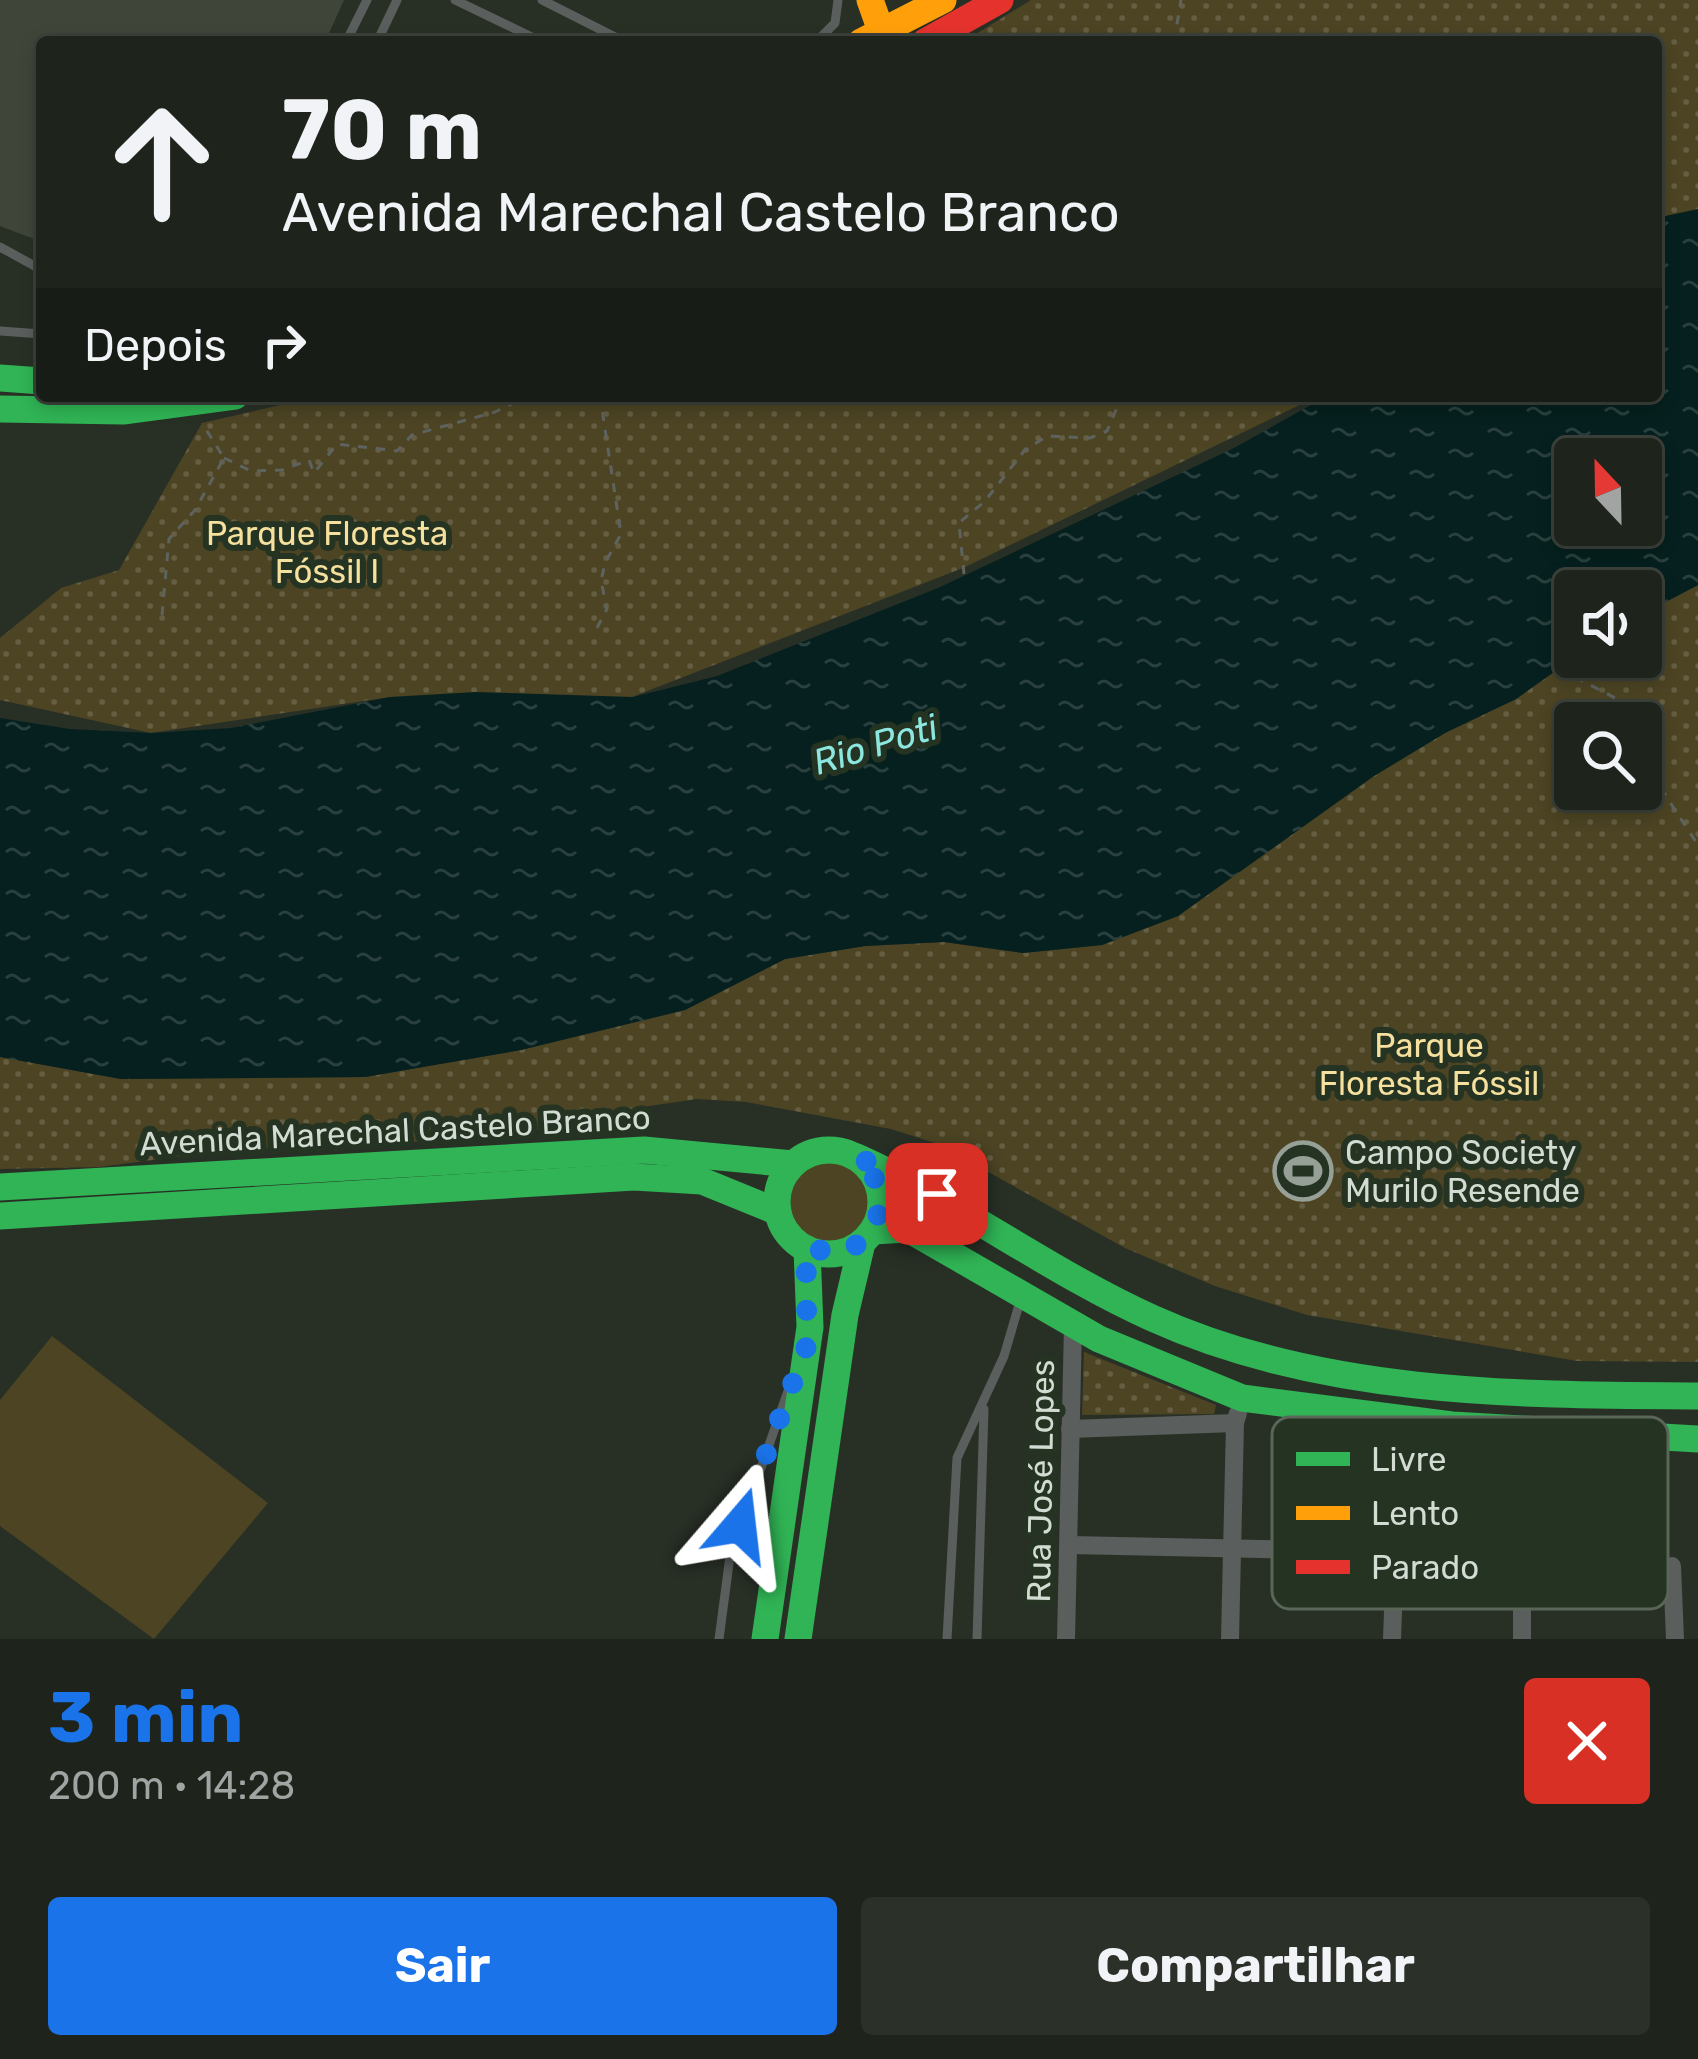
<!DOCTYPE html>
<html lang="pt">
<meta charset="utf-8">
<style>
body{margin:0;font-family:Rubik,sans-serif;background:#2b3029;color:#f1f3f6;height:100vh;display:flex;flex-direction:column;font-size:45px;white-space:nowrap}
*{box-sizing:border-box;margin:0}
p{font-size:39px;color:#a1a4a3}
.icon{flex:none;width:66px;height:66px;fill:none;stroke:currentColor;stroke-width:2;stroke-linecap:round;stroke-linejoin:round}
.map{position:relative;height:1639px;overflow:hidden}
.details{display:flex;flex-direction:column;background:#1e241c;flex:1}
.details>*{flex:none}
.banner{position:absolute;left:36px;top:36px;width:1626px;height:366px;border-radius:12px;box-shadow:0 6px 18px #0003,0 0 0 3px #3c413b;background:#1e241c;color:#f1f3f6;overflow:hidden}
.needle{width:78px;rotate:338deg}
.buttons{position:absolute;left:1554px;top:438px;display:grid;gap:24px}
.buttons a{display:grid;place-items:center;width:108px;height:108px;border-radius:12px;background:#1e241c;box-shadow:0 6px 18px #0003,0 0 0 3px #3c413b;font-size:60px}
.pin{position:absolute;display:grid;place-items:center;width:102px;height:102px;color:#fff;margin:-51px;border-radius:24px;box-shadow:0 6px 18px #0006}
.me{position:absolute;width:132px;margin:-66px;rotate:17deg;stroke-linejoin:round;filter:drop-shadow(0 0 9px #0008)}
.turn{display:flex;align-items:center;gap:42px;height:252px;padding:0 48px;font-size:54px}
.turn .icon{width:156px;height:156px;stroke-width:2.5}
.turn b{display:block;font-size:84px;line-height:102px}
.then{display:flex;align-items:center;height:114px;padding:0 48px;background:#0003;gap:24px;font-size:45px}
.round{display:grid;place-items:center;flex:none;width:126px;height:126px;border-radius:12px;background:#2b3029}
.head{display:flex;align-items:center;justify-content:space-between;height:204px;padding:0 48px}
h1{font-size:72px;font-weight:700;line-height:90px;color:#1a73e8}
.cta{display:flex;gap:24px;margin-top:auto;padding:24px 48px}
.cta a{flex:1;height:138px;border-radius:12px;background:#1a73e8;color:#fff;font-size:48px;font-weight:700;line-height:138px;text-align:center}
.cta a+a{background:#2b3029;color:#f1f3f6}
.map>svg:first-child{display:block}
.green{fill:#4c4423}
.park{fill:url(#park-dots);fill-rule:evenodd}
.water{fill:url(#water-ripples);fill-rule:evenodd}
.building{fill:#404539}
.lines{fill:none;stroke-linecap:round;stroke-linejoin:round}
.path{stroke:#5f6360;stroke-width:3;stroke-dasharray:9 9;stroke-linecap:butt}
.lane{stroke:#5a5e5c;stroke-width:9}
.street{stroke:#5a5e5c;stroke-width:18}
.fast{stroke:#30b455;stroke-width:27}
.slow{stroke:#ff9f0a;stroke-width:27}
.jam{stroke:#e5322d;stroke-width:27}
.route{stroke:#1a73e8;stroke-width:21;stroke-dasharray:0 37.8}
.labels{text-anchor:middle;stroke-width:12;stroke-linejoin:round;paint-order:stroke}
.park-label{font-size:33px;fill:#f5e09d;stroke:#253323}
.street-label{font-size:33px;fill:#d3dcd2;stroke:#253323}
.poi-label{font-size:33px;fill:#d3dcd2;stroke:#253323;text-anchor:start}
.water-label{font-size:36px;font-style:italic;fill:#8ce7e1;stroke:#253323}
.key{fill:#253323;stroke:#596658;stroke-width:3}
.key-label{font-size:33px;fill:#d3dcd2}
</style>
<div class="map">
<svg width="1698" height="1639" viewBox="0 0 1698 1639">
<defs>
<pattern id="park-dots" width="8" height="8" patternUnits="userSpaceOnUse" patternTransform="scale(3)"><rect width="8" height="8" fill="#4c4423"/><path d="M2 2h.1M6 6h.1" fill="none" stroke="#655e42" stroke-width="1.8" stroke-linecap="round"/></pattern>
<pattern id="water-ripples" width="26" height="14" patternUnits="userSpaceOnUse" patternTransform="scale(3)"><rect width="26" height="14" fill="#05201e"/><path d="M2 4q2-2 4 0t4 0M15 11q2-2 4 0t4 0" fill="none" stroke="#29403e"/></pattern>
</defs>
<rect width="100%" height="100%" fill="#283026"/>
<g class="green">
<circle cx="829" cy="1202" r="42"/>
<path d="M52,1336L268,1503L154,1639L0,1526V1400Z"/>
</g>
<g class="park">
<path d="M1031,0H1698V211L1656,218V42H963Z"/>
<path d="M320,396H1318L963,568L632,697H390L151,733L0,700V638L61,588L119,570L202,423Z"/>
<path d="M1698,585V1362L1577,1361L1307,1315L1215,1286L1125,1248L938,1144L891,1129L746,1102L697,1099L649,1106L604,1123L382,1145L237,1149L99,1167L0,1169V1057L121,1079L365,1077L521,1050L685,1010L785,959L865,946L944,942L1023,953L1102,945L1178,916L1374,776L1445,733L1516,699L1575,657H1641V615ZM1575,723H1641V789H1575Z"/>
<path d="M1084,1352L1216,1405L1214,1414L1082,1415Z"/>
</g>
<path class="water" d="M1698,209V585L1641,615V591H1575V657L1516,699L1445,733L1374,776L1178,916L1102,945L1023,953L944,942L865,946L785,959L685,1010L521,1050L365,1077L121,1079L0,1057V718L70,729L151,733L231,728L390,697L475,692L633,697L717,676L938,588L1234,448L1327,396H1656V218ZM1575,459H1641V525H1575Z"/>
<path class="building" d="M0,0H344L325,42H42V242L0,226Z"/>
<g class="lines">
<g class="path">
<path d="M1174,42L1181,0"/>
<path d="M224,458L251,471L282,470L309,460L314,473L337,444L397,451L412,435L495,412L528,396"/>
<path d="M964,574L959,523L985,501L1024,451L1047,436L1090,438L1107,431L1122,396"/>
<path d="M162,615L169,539L195,510L224,458L202,423"/>
<path d="M597,628L607,609L601,581L605,563L621,534L600,396"/>
<path d="M1575,677L1619,700L1631,723"/>
<path d="M1641,758L1698,845"/>
</g>
<g class="lane">
<path d="M455,0L542,42"/>
<path d="M542,0L625,42"/>
<path d="M346,42L367,0"/>
<path d="M377,42L397,0"/>
<path d="M816,42L835,23L838,0"/>
<path d="M0,247L42,270"/>
<path d="M0,331L42,334"/>
<path d="M719,1639L730,1556L788,1391"/>
<path d="M947,1639L957,1458L1004,1356L1021,1298"/>
<path d="M977,1639L984,1409"/>
</g>
<g class="street">
<path d="M1070,1429L1235,1423L1238,1413"/>
<path d="M1071,1545L1393,1552"/>
<path d="M1672,1566L1675,1639"/>
<path d="M1066,1639L1073,1325"/>
<path d="M1230,1639L1235,1423"/>
<path d="M1392,1639L1400,1420"/>
<path d="M1522,1639V1431"/>
</g>
<g class="fast">
<path d="M0,378L42,381"/>
<path d="M0,409L123,411L235,396"/>
<circle cx="829" cy="1202" r="52"/>
<path d="M857,1157C960,1203 1050,1272 1152,1318C1322,1395 1516,1395 1698,1396"/>
<path d="M0,1187L644,1150L793,1164"/>
<path d="M0,1216L634,1177L702,1181L778,1212"/>
<path d="M873,1231L908,1229L1099,1339L1242,1398L1452,1425L1698,1439"/>
<path d="M765,1639L810,1327L807,1249"/>
<path d="M798,1639L845,1315L862,1243"/>
</g>
<g class="slow">
<path d="M870,0L885,42"/>
<path d="M861,42L943,0"/>
</g>
<path class="jam" d="M925,42L1000,0"/>
</g>
<g class="lines">
<path class="route" d="M740,1525L807,1345L806,1249L845,1252C885,1231 893,1187 857,1157L937,1194"/>
</g>
<defs>
<symbol id="stadium-ring" viewBox="-11 -11 22 22"><circle r="9.5" fill="#253323" stroke="#97a096" stroke-width="1.5"/><path d="M0-5a6.5 5 0 1 0 0 10a6.5 5 0 1 0 0-10ZM-3.5-1.8h7v3.6h-7Z" fill="#97a096"/></symbol>
</defs>
<g fill-rule="evenodd">
<use href="#stadium-ring" x="1270" y="1138" width="66" height="66"/>
</g>
<g class="labels">
<g class="park-label">
<text x="327" y="545">Parque Floresta<tspan x="327" dy="38">Fóssil I</tspan></text>
<text x="1429" y="1057">Parque<tspan x="1429" dy="38">Floresta Fóssil</tspan></text>
</g>
<g class="street-label">
<text transform="translate(395 1130) rotate(-3)" y="12">Avenida Marechal Castelo Branco</text>
<text transform="translate(1040 1481) rotate(-89)" y="12">Rua José Lopes</text>
</g>
<g class="poi-label">
<text x="1345" y="1164">Campo Society<tspan x="1345" dy="38">Murilo Resende</tspan></text>
</g>
<g class="water-label">
<text transform="translate(875 744) rotate(-17)" y="13">Rio Poti</text>
</g>
</g>
<rect x="1272" y="1417" width="396" height="192" rx="18" class="key"/>
<rect x="1296" y="1452" width="54" height="14" fill="#30b455"/>
<rect x="1296" y="1506" width="54" height="14" fill="#ff9f0a"/>
<rect x="1296" y="1560" width="54" height="14" fill="#e5322d"/>
<g class="key-label">
<text x="1371" y="1471">Livre</text>
<text x="1371" y="1525">Lento</text>
<text x="1371" y="1579">Parado</text>
</g>
</svg>
<div class="buttons">
<a><svg class="needle" viewBox="-14 -14 28 28"><path d="M0-13l5 13h-10z" fill="#e53935"/><path d="M0 13l5-13h-10z" fill="#a1a4a3"/></svg></a>
<a><svg class="icon" aria-label="sound" viewBox="0 0 24 24"><path d="M4 9h4l5-4v14l-5-4H4zM17 9q2 3 0 6"/></svg></a>
<a><svg class="icon" aria-label="search" viewBox="0 0 24 24"><circle cx="10" cy="10" r="6"/><path d="M15 15l6 6"/></svg></a>
</div>
<div class="pin" style="left:937px;top:1194px;background:#d93025"><svg class="icon" aria-label="arrive" viewBox="0 0 24 24"><path d="M6 21V4h12l-3 4 3 4H6"/></svg></div>
<svg class="me" style="left:740px;top:1525px" viewBox="-20 -20 40 40"><path d="M0-17L14 15 0 8-14 15z" fill="#1a73e8" stroke="#fff" stroke-width="4"/></svg>
<div class="banner">
<div class="turn"><svg class="icon" aria-label="ahead" viewBox="0 0 24 24"><path d="M12 20V5M6 11l6-6 6 6"/></svg><div><b>70 m</b>Avenida Marechal Castelo Branco</div></div>
<div class="then">Depois<svg class="icon" aria-label="right" viewBox="0 0 24 24"><path d="M7 20v-9h11M14 6l5 5-5 5"/></svg></div>
</div>
</div>
<section class="details">
<div class="head"><div><h1>3 min</h1><p>200 m · 14:28</p></div><a class="round" style="background:#d93025;color:#fff"><svg class="icon" aria-label="close" viewBox="0 0 24 24"><path d="M6 6l12 12M18 6L6 18"/></svg></a></div>
<div class="cta"><a>Sair</a><a>Compartilhar</a></div>
</section>
